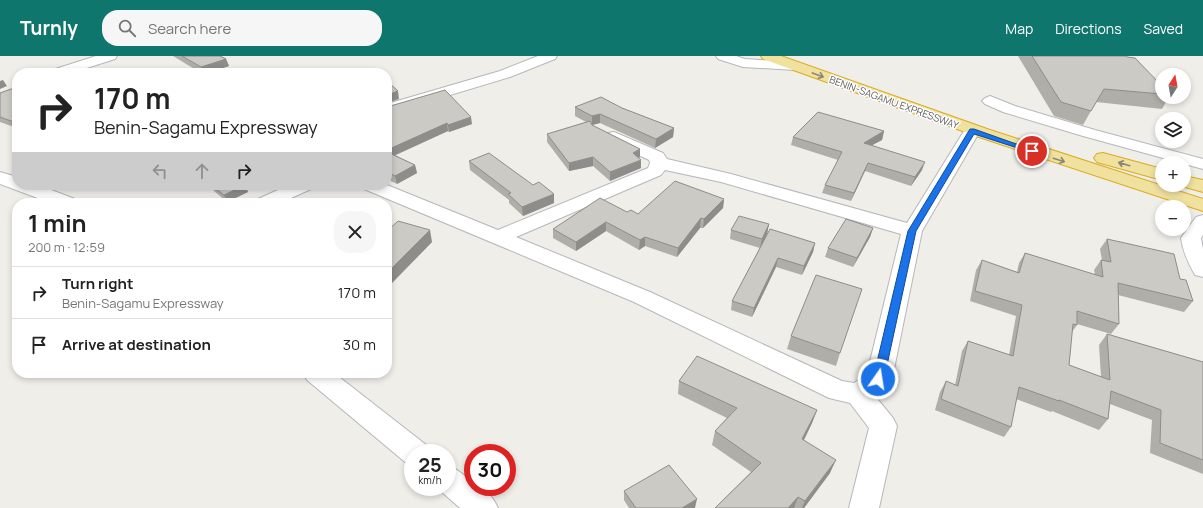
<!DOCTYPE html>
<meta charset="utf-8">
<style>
body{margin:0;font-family:Manrope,sans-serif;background:#f6f6f6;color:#222;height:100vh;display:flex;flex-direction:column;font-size:15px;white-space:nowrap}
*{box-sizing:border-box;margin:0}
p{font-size:13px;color:#767676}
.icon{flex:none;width:22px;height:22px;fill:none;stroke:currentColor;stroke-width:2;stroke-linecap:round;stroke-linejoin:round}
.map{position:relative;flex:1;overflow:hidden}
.drawer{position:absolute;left:12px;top:142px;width:380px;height:180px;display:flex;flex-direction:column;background:#fff;border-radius:16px;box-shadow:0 2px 6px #0003}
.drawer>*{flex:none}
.banner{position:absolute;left:12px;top:12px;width:380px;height:122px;border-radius:16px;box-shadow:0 2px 6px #0003;background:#fff;color:#222;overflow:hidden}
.needle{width:26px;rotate:11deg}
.controls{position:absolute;left:1155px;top:12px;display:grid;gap:8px}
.controls a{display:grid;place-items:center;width:36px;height:36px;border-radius:50%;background:#fff;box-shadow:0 2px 6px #0003;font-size:20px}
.speed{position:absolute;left:404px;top:388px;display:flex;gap:8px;font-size:20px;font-weight:700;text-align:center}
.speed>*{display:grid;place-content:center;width:52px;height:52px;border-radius:50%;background:#fff;box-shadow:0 2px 6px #0003;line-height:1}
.speed small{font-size:10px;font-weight:400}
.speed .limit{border:6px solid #d22;background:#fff;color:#111}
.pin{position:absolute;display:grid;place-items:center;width:34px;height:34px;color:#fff;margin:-17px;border:2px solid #fff;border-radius:50%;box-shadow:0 1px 4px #0007}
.me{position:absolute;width:44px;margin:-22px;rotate:13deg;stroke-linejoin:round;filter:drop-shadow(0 0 3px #0008)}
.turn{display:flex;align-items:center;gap:14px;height:84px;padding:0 16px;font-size:18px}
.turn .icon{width:52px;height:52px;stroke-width:2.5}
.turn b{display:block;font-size:28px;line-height:34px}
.lanes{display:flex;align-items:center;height:38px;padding:0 16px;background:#0003;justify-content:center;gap:20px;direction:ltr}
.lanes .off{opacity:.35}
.round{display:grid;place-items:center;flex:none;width:42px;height:42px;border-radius:16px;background:#f6f6f6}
.head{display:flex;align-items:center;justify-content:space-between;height:68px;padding:0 16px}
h1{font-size:24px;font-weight:700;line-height:30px}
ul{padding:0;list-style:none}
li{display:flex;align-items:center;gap:12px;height:52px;padding:0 16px;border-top:1px solid #e0e0e0}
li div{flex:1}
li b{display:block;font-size:15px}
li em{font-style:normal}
header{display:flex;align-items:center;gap:24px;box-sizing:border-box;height:56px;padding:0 20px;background:#0f766e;color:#fff}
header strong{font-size:19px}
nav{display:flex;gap:22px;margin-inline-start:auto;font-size:14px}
.search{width:280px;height:36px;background:#f6f6f6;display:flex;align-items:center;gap:10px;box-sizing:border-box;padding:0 14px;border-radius:16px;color:#767676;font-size:15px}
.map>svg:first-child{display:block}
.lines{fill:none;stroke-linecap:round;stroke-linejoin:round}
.minor-casing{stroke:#b5b7bb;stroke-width:2}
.highway-casing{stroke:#daac1e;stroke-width:2}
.minor{fill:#fff;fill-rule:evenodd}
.highway{fill:#f0e19f;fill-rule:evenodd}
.wall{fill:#afaea9}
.shaded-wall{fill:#8e8d8a}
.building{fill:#cbcac5;stroke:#8e8d8a}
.oneway{stroke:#8b8877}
.route{fill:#1a73e8;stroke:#114b97}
.labels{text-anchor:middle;stroke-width:3;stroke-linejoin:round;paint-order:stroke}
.far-street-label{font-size:10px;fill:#606266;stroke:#fff}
</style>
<header>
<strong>Turnly</strong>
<div class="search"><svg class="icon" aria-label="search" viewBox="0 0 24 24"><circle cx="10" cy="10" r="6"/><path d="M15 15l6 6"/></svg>Search here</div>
<nav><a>Map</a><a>Directions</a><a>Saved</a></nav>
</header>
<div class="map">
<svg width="1203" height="452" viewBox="0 0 1203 452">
<rect width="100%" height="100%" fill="#f0eee9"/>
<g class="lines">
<defs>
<g id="minor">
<path d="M96,0H117L115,3L71,17H50L52,14Z"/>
<path d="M538,0H557L555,3L510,21L387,58V48L500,15Z"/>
<path d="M716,0H736L745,3L795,6L800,7L802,10L800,13L795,14L743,11L718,3Z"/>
<path d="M990,40L1015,50L1095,74L1203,103V113L1083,80L1003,56L985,48L982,45L985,42Z"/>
<path d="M972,70L978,72L980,75L922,175L892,323L888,330L875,340L893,362L897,370L879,452H849L869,372L850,347L829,342L634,246L364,133L362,129H387L498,174L648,112L650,107L649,104L608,85L606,81L608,77L614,76L663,97L667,103L731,118L907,167L964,75L966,72ZM665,114L721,126L901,178L867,318L854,327L842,325L650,236L516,181L661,119Z"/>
<path d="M0,116L17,121V129H38L75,143L78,147H51L0,128Z"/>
<path d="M289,129H313L311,133L280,147H255L258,143Z"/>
<path d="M1203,159V179L1201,182L1203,193V221L1195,219C1188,207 1183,196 1181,182L1196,161Z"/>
<path d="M303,317H334L425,388L429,397H413V408L405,406L307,324Z"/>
<path d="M447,410L457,414L473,426V431C485,431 493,441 498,452H460L436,431H447Z"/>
</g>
<g id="highway">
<path d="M761,0H781L990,74L1203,143V155L979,81L763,3Z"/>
<path d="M1103,97L1162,113V124L1097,106L1094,102L1097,98Z"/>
<path d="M1184,120L1203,124V136L1178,129H1184Z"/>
</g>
</defs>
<use href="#minor" class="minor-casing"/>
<use href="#highway" class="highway-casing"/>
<use href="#minor" class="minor"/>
<use href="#highway" class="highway"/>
</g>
<g class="wall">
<path d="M173,0H220L226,3L229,10L208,17H201Z"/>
<path d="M1018,0H1126L1162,30V41H1169L1162,53L1096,46L1083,69L1054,60Z"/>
<path d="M17,28V72L0,66V37L14,32Z"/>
<path d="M387,51L472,68L449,76L448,75L395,99L415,109L417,117L397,128L387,123Z"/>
<path d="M575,51L622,52L674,72L673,81L655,92L600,67L592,69L640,93V101L639,102L641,104V112L610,125L593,110L569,115L547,86V78L586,66L575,60Z"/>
<path d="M884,75L882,84L872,89L922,114L911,130L865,115L851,145L822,137L825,129L838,104L791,89L793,81Z"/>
<path d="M469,105L533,129L554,138V147L523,160L509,147V144L470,114Z"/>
<path d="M208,129H245L248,136L227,146L214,135L212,131Z"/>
<path d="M724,143L723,152L703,172H700L677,201L645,190L639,194L606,175L576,195L553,182V173L638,158Z"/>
<path d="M769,168L767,178L760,192L730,183L731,174Z"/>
<path d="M873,172L870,181L853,211L825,201L828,192Z"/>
<path d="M770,173L815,187L813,196L802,219L776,211L752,261L731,254L732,245Z"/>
<path d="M387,175L432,186L390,229L387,228Z"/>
<path d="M1107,183L1180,223L1193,245L1184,256L1118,239L1119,268L1111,278L1077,268V269L1072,276L1069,309L1101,321L1099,289L1107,278L1203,306V418L1150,397L1152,364L1110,348L1108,363L1099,374L1052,355L1051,356L1016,343L1011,371L1004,381L935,354L940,336L946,325L955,329L962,295L968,285L1009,299L1016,260L970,245L976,214L982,204L1017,216L1019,207L1025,197L1095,219L1094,214L1101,204H1102L1100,193Z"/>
<path d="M791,280L840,297L836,310L787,293Z"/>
<path d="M679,325L817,354L812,367L804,384L830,417L804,452H715L751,416L712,389L715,375L727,362L678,338Z"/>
<path d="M624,435L695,452H629L624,444Z"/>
</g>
<g class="shaded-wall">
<path d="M226,3L229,10L208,17H203L201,11Z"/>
<path d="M3,24L7,30L0,33V25Z"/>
<path d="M398,35L399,43L387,47V39Z"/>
<path d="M600,58V67L592,69V60Z"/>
<path d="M471,61L472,68L449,76L448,69Z"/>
<path d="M17,64V70L14,66Z"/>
<path d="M447,67L448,75L387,103V94Z"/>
<path d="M674,72L673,81L655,92L656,83Z"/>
<path d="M884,75L882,84L861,95L864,87Z"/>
<path d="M640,93V101L633,105V97Z"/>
<path d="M593,101V110L569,115V107Z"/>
<path d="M641,104V112L610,125V116Z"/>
<path d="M925,106L922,114L911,130L915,121Z"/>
<path d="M868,107L865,115L851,145L854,137Z"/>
<path d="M415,109L417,117L397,128L395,120Z"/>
<path d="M245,129L248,136L227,146L224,139Z"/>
<path d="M554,138V147L523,160L522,151Z"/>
<path d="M724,143L723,152L703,172L704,163Z"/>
<path d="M701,162L700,172L677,201L678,192Z"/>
<path d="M606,166V175L576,195V186Z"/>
<path d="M769,168L767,178L760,192L762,183Z"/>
<path d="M873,172L870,181L853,211L857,202Z"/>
<path d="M430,174L432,186L390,229L387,217Z"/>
<path d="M645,181V190L639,194L640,184Z"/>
<path d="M815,187L813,196L802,219L804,210Z"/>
<path d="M778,202L776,211L752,261L754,252Z"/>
<path d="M817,354L812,367L798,396L802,383Z"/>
<path d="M836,404L830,417L804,452H802L805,445Z"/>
<path d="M798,441L794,452H788Z"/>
<path d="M697,443L695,452H682Z"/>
</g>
<g class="building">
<path d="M182,0H220L226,3L201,11Z"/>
<path d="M1032,0H1126L1127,1L1135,2L1162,30V38L1104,33L1091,55L1061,46Z"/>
<path d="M387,26H388L398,35L387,39Z"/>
<path d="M14,27L17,28V64L14,66L0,61V37L14,32Z"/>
<path d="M445,34L471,61L448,69L447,67L387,94V51Z"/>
<path d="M601,41L622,52L674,72L656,83L600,58L592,60L575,51Z"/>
<path d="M818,56L884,75L864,87L925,106L915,121L868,107L854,137L825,129L842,96L793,81Z"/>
<path d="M590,65L592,69L640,93L633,97L641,104L610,116L593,101L569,107L547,78Z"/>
<path d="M387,96L415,109L395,120L387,116Z"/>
<path d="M489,97L533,129L539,126L554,138L522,151L508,138L511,137L469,105Z"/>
<path d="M675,125L724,143L704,163L701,162L678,192L645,181L640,184L606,166L576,186L553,173L600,142L627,156L631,154L638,158Z"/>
<path d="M211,129H245L224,139Z"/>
<path d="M739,160L769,168L762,183L731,174Z"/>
<path d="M846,163L873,172L857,202L828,192Z"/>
<path d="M398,165L430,174L387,217V175Z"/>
<path d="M770,173L815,187L804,210L778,202L754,252L732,245Z"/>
<path d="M1107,183L1174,198L1180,223L1186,224L1193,245L1118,227L1119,268L1077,255V269L1073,268L1069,309L1110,324L1107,278L1203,306V404L1160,387L1161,354L1111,335L1108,363L1059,344V345L1019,331L1011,371L941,343L946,325L958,330L968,285L1013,300L1022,249L975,235L982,204L1019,217L1025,197L1103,221L1101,204L1111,206Z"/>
<path d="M816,219L862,233L840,297L791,280Z"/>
<path d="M697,300L817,354L802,383L836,404L805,445L798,441L788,452H715L761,407L715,375L737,352L679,325Z"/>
<path d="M669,409L697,443L682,452H636L624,435Z"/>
</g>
<defs><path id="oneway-shaft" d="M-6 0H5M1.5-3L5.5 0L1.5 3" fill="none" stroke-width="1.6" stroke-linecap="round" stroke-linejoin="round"/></defs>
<g class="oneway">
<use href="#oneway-shaft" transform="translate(818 19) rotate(20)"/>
<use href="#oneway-shaft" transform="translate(1059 104) rotate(18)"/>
<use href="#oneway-shaft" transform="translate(1124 108) rotate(-164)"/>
</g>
<path class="route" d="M970,73H974L1036,95L1032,97L1030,96L974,78L916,175L884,323L882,326L878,328L875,326L873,323L908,175Z"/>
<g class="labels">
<g class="far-street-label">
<text transform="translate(894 46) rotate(20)" y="4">BENIN-SAGAMU EXPRESSWAY</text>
</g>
</g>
</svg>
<div class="controls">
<a><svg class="needle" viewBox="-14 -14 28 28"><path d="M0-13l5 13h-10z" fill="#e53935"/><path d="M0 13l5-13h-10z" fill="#767676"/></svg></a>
<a><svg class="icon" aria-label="layers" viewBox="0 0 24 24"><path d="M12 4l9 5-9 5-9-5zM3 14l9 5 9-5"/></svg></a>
<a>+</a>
<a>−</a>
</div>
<div class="speed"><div>25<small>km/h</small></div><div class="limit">30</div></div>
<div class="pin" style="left:1032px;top:95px;background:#d93025"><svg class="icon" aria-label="arrive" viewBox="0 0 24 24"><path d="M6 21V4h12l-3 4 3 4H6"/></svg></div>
<svg class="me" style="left:878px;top:323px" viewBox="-20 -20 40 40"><circle r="17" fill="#1a73e8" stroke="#fff" stroke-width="3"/><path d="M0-11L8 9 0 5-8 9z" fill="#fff"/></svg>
<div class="banner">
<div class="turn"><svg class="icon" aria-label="right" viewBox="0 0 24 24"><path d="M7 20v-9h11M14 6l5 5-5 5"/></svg><div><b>170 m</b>Benin-Sagamu Expressway</div></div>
<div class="lanes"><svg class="icon off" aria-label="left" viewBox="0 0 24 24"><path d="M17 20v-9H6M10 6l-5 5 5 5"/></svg><svg class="icon off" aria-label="ahead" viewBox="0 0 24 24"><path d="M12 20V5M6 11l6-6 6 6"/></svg><svg class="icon" aria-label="right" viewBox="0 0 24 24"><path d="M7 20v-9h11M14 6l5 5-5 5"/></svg></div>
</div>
<section class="drawer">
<div class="head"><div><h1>1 min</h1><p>200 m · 12:59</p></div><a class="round"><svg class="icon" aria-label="close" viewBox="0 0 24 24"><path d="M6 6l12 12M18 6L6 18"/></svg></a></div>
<ul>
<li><svg class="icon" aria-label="right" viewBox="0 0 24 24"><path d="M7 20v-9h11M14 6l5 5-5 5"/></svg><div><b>Turn right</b><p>Benin-Sagamu Expressway</p></div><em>170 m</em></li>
<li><svg class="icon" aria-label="arrive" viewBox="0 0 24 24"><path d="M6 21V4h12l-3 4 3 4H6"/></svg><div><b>Arrive at destination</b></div><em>30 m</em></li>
</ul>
</section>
</div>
